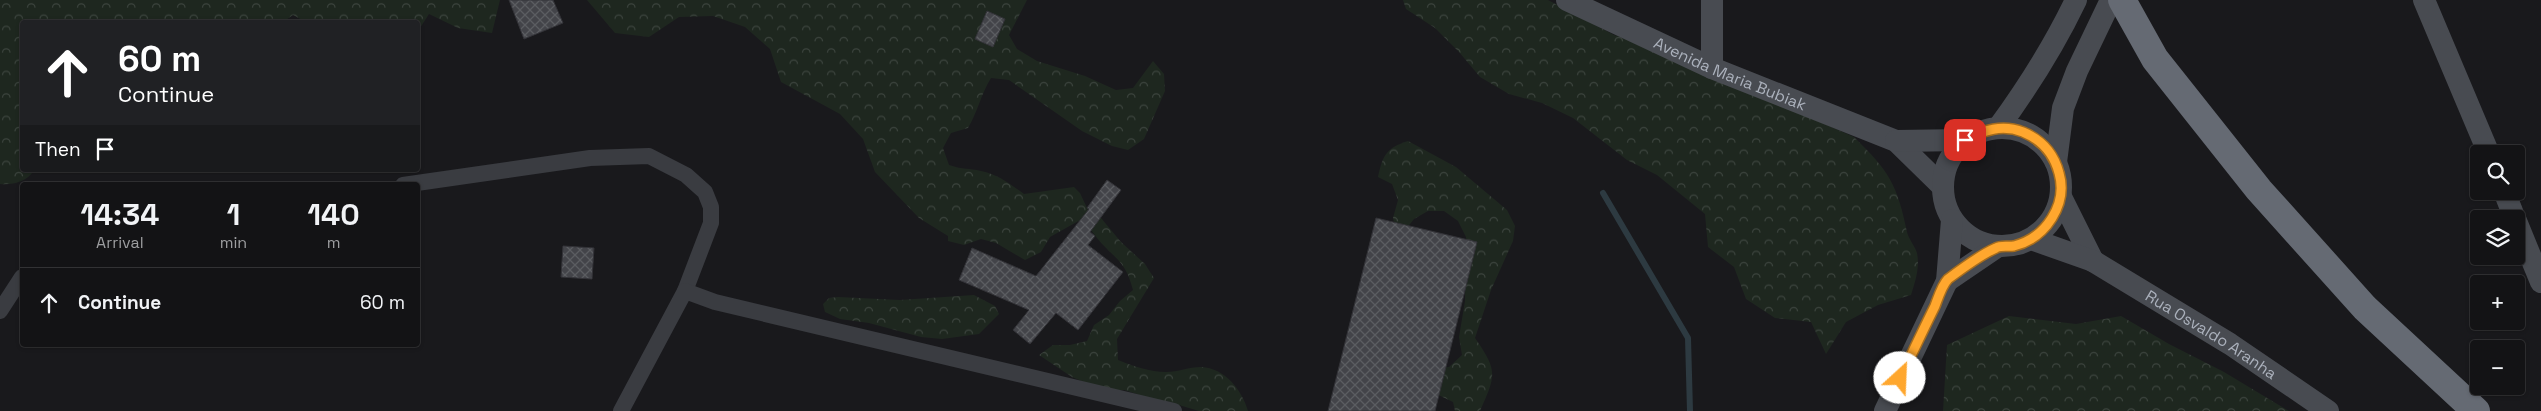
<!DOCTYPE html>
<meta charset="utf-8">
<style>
body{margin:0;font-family:"Space Grotesk",sans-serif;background:#202022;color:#f1f3f6;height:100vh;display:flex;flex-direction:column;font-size:19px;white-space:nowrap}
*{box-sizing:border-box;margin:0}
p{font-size:16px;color:#9d9ea0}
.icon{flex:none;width:28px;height:28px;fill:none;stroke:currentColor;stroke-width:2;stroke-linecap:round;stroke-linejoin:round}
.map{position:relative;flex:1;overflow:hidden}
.sheet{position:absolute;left:20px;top:182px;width:400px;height:165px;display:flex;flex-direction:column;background:#131315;border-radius:5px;box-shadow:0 1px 4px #0004,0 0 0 1px #323234}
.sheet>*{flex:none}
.hud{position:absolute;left:20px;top:20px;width:400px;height:152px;border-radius:5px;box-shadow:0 1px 4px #0004,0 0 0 1px #323234;background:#202124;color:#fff;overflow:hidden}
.tools{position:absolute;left:2470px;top:145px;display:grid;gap:10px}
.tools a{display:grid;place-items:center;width:55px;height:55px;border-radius:5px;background:#131315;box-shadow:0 1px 4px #0004,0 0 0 1px #323234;font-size:25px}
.pin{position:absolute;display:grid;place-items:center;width:42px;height:42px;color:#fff;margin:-21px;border-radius:10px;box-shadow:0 2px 8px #0006}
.me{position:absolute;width:55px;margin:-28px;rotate:25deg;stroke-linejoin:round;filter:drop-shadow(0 0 4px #0008)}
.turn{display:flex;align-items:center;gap:18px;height:105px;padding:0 15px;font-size:22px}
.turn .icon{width:65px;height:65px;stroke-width:2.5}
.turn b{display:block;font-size:35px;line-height:42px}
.then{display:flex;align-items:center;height:48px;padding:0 15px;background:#0003;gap:10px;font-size:19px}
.eta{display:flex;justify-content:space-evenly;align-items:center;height:85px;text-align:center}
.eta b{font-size:30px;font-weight:600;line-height:35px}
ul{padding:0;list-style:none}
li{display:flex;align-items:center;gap:15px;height:70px;padding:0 15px;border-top:1px solid #323234}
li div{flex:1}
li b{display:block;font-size:19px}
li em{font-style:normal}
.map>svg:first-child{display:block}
.forest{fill:url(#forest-crowns)}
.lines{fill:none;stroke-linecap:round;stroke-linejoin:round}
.stream{stroke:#2d3a41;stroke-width:6}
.building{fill:url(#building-cross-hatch);stroke:#333338}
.street{stroke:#3a3c41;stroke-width:16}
.secondary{stroke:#484b51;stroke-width:22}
.highway{stroke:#656a73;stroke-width:28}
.route-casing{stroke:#a66d1e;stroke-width:12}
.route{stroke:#ffa72e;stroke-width:9}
.labels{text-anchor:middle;stroke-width:5;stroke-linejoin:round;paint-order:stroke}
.street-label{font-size:16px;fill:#abb1bc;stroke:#141417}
</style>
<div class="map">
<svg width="2541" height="411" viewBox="0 0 2541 411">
<defs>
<pattern id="forest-crowns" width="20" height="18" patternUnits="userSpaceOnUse" patternTransform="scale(1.25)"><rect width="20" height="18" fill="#1e271f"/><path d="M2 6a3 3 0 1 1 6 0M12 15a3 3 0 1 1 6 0" fill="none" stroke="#3c443e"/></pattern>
<pattern id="building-cross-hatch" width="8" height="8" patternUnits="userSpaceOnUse" patternTransform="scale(1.25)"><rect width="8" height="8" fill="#434449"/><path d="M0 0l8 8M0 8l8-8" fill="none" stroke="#5b5d61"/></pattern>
</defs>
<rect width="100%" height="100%" fill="#19191c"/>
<g class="forest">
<path d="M0,0H500L492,33L458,28L429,14L418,31V22H306L293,15L283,22H22V170H34C27,182 13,185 0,184Z"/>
<path d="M587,0H1027L1009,35L1017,49L1037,61L1085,76L1116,90L1133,88L1153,61L1164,74L1165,91L1144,139L1128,150L1112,146L1082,131L1009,80L991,78C981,94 978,111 968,128L951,133L943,148L949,165C964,170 968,168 981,171C998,174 1011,185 1024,194L1074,187L1080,193L1087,208L1101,218L1121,242L1145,264L1154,278L1117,339L1118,360C1133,366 1150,372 1166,372C1178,372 1189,367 1201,367C1225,368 1242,390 1248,411H1199L1169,402L1152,403L1137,394L1124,390H1103L1072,377L1039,355L1053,345H1070L1087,341L1094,325L1109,315L1120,301L1133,290C1125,259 1115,260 1097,238C1092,232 1088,225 1082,219L1050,237L1041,252L1025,260L996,243L981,239L964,245L948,241V236L919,218L875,172L863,139L840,114L781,82L770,49L745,27L713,16L679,17L649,37L615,33Z"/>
<path d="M1403,0H1548L1614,35L1644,44L1854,137C1889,171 1897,184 1907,232C1909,240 1915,246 1917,253C1920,268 1915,282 1911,295L1878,305L1846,322L1826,354L1811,322L1775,318L1746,299L1734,267L1708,247L1705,214L1657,175L1627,160L1573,118L1542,103L1509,94L1480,77L1459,52L1435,28L1406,9Z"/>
<path d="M1408,141L1456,167L1507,210L1515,226L1513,241L1491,290L1475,338C1498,371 1496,375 1480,411H1455L1453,402L1422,387L1432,368L1449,367L1462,355L1459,337L1465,301L1466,237L1458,221L1444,211H1428L1414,219L1398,239L1393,218L1398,200L1392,184L1378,177C1383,155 1386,148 1408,141Z"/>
<path d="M974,295L995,306L999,314L979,334L942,339L921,337L869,323L840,319L825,312L823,304L829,298L838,297L900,300Z"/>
<path d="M2009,316L2076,324L2121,316L2169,344L2224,372L2289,411H1943L1947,345Z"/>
</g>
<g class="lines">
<path class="stream" d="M1603,193L1688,338L1690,411"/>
</g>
<g class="building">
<path d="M509,0H553L563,23L524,39Z"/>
<path d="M987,11L1005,19L993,47L975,39Z"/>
<path d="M1107,180L1121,190L1090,232L1095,236L1088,245L1123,272L1078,330L1056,313L1030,344L1013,330L1029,310L959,280L972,248L1036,276L1089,209L1087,208Z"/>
<path d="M1376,218L1477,242L1435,411H1328Z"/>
<path d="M563,246L594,248L592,279L561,277Z"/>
</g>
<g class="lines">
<g class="street">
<path d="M403,185L590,158L649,156L686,175L705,192L711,207V223L685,291"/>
<path d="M0,311L22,277"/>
<path d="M621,411L685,291L715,302L1174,411"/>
</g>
<g class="secondary">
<path id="s1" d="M1567,0L1712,68L1896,141L1943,187"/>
<path d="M2424,0L2489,154"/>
<path d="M1712,68V0"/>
<circle cx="2002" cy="187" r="59"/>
<path d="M1998,128C2028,87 2054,46 2076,0"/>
<path d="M1896,141L1965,140"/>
<path d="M2056,162L2063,108L2077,71L2111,0"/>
<path d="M2504,191L2515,219"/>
<path d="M2061,197L2093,261"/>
<path d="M2516,221L2541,282"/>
<path id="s2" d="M2031,239L2093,261L2230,344L2328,411"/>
<path d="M1947,281L1997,247"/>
<path d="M1885,411L1947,281L1952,220"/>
</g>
<path class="highway" d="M2122,0L2155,59L2259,190L2365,308L2476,411"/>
</g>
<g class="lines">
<defs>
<path id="route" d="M1900,378C1912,354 1923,330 1935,306C1938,298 1942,285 1948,279C1960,270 1982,254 1996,248C2001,245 2008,247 2014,246C2046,238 2068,204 2059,173C2054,154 2042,140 2023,132C2002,124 1984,130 1965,140"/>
</defs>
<use href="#route" class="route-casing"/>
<use href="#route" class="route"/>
</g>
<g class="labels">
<g class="street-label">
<text dy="6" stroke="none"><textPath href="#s1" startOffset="179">Avenida Maria Bubiak</textPath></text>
<text dy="6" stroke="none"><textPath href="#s2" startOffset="205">Rua Osvaldo Aranha</textPath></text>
</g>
</g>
</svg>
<div class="tools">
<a><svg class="icon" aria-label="search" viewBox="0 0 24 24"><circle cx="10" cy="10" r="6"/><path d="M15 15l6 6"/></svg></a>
<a><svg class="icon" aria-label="layers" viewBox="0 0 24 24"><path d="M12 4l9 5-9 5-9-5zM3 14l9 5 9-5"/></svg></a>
<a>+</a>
<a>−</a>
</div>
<div class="pin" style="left:1965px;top:140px;background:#d93025"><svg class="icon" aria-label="arrive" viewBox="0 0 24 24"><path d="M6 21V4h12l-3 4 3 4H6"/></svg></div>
<svg class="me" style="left:1900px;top:378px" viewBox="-20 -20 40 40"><circle r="19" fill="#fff"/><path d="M0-13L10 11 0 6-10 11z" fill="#ffa72e"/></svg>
<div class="hud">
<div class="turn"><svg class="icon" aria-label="ahead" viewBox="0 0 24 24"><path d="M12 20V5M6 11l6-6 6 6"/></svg><div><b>60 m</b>Continue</div></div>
<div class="then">Then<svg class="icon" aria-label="arrive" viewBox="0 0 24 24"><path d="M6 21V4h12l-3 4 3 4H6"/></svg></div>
</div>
<section class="sheet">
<div class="eta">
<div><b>14:34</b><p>Arrival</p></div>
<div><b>1</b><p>min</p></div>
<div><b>140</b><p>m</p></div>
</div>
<ul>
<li><svg class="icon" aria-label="ahead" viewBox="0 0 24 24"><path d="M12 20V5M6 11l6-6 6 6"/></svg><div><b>Continue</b></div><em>60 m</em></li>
</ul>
</section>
</div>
